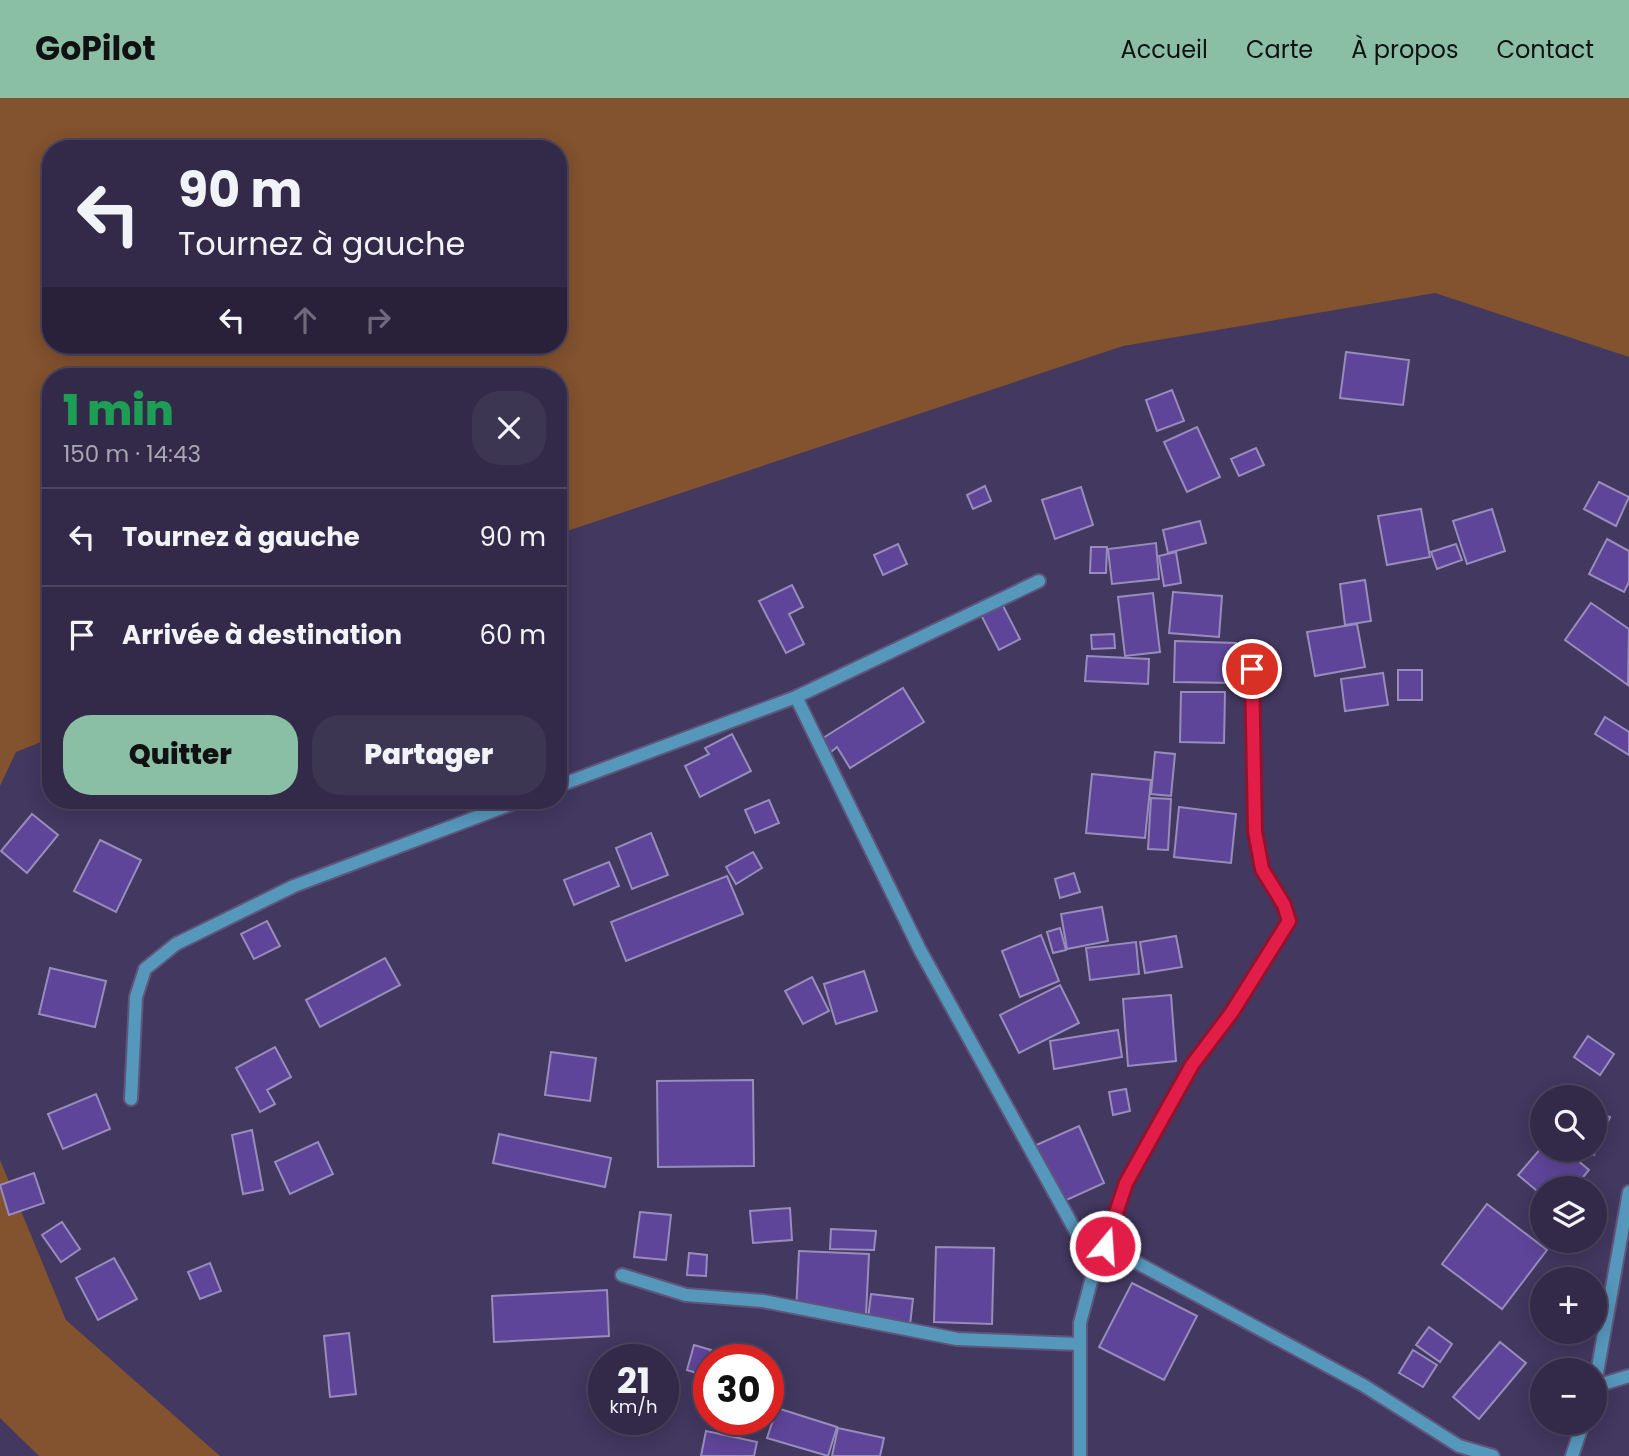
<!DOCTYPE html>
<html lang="fr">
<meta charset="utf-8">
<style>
body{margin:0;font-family:Poppins,sans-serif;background:#3d3652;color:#f1f3f6;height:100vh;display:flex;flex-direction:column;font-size:26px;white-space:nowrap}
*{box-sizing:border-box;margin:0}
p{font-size:23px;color:#a8a7b4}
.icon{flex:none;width:38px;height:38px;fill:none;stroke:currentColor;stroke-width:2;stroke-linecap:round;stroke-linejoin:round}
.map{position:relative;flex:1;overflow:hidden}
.details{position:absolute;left:42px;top:270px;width:525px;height:441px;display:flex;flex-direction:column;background:#322a48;border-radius:28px;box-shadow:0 4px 18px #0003,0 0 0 2px #4d4660}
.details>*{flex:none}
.banner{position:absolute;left:42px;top:42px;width:525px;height:214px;border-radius:28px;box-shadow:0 4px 18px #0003,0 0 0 2px #4d4660;background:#322a48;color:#f1f3f6;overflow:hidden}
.controls{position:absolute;left:1530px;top:987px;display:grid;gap:14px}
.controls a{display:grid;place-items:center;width:77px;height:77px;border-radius:50%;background:#322a48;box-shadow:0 4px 18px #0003,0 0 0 2px #4d4660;font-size:35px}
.speed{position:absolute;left:588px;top:1246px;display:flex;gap:14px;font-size:35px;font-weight:700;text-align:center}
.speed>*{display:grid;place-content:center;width:91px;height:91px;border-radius:50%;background:#322a48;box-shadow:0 4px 18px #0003,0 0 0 2px #4d4660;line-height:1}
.speed small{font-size:18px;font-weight:400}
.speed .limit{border:10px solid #d22;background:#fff;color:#111}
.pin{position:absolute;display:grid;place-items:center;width:60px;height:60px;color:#fff;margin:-30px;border:4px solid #fff;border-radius:50%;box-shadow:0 2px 7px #0007}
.me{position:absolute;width:77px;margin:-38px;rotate:18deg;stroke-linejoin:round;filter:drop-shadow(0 0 5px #0008)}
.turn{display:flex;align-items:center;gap:24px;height:147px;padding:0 21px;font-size:32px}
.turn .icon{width:91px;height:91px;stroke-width:2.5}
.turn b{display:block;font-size:49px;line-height:60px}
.lanes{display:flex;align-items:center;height:66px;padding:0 21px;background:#0003;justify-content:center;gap:35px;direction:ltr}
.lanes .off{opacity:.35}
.round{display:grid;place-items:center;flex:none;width:74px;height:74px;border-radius:28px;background:#3d3652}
.overview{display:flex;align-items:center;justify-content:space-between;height:119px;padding:0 21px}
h1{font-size:42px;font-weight:800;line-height:52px;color:#1e9e55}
.cta{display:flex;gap:14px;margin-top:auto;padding:14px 21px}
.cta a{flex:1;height:80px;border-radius:28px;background:#8abfa5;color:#111;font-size:28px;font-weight:800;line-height:80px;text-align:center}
.cta a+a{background:#3d3652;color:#f1f3f6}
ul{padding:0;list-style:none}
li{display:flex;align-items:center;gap:21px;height:98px;padding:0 21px;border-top:2px solid #4d4660}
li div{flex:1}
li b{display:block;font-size:26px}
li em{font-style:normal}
header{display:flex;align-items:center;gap:42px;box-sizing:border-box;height:98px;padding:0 35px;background:#8abfa5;color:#111}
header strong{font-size:33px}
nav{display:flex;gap:38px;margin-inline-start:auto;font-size:24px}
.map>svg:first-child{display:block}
.green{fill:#83522e;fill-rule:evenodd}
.building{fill:#5f4599;stroke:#978cbb;stroke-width:2}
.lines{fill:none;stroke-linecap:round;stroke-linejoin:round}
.minor-casing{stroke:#5f567b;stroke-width:16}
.minor{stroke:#5697bc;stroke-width:12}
.route-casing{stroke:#92132f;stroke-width:18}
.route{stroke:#e11d48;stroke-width:12}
</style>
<header>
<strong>GoPilot</strong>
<nav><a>Accueil</a><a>Carte</a><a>À propos</a><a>Contact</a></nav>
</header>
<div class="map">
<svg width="1629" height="1358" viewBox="0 0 1629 1358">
<rect width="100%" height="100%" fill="#423860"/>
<g class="green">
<path d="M0,0H1629V259L1435,195L1123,248L558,436V278H51V640L16,654L0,688ZM51,51H558V247H51Z"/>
<path d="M0,1062L66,1222L220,1358H39L0,1320Z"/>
</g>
<g class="building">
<path d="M1346,254L1409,262L1403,307L1340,300Z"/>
<path d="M1172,292L1184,323L1157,333L1146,302Z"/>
<path d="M1197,329L1220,379L1187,394L1164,344Z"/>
<path d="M1256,350L1264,367L1239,378L1231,361Z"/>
<path d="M1599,384L1629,399L1616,428L1584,411Z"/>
<path d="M985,388L991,403L973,411L967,397Z"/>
<path d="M1081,389L1093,427L1055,441L1042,402Z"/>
<path d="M1421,411L1430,459L1387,467L1378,418Z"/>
<path d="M1492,411L1505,453L1467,466L1453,423Z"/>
<path d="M1200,423L1206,445L1168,455L1163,432Z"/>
<path d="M1607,441L1629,453V484L1624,494L1589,476Z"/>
<path d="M1156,445L1159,481L1112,486L1108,451Z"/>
<path d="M898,446L907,466L883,477L874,457Z"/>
<path d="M1456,446L1462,462L1437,471L1431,454Z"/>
<path d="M1091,449H1107L1106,475H1090Z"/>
<path d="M1176,454L1181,485L1164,488L1159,458Z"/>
<path d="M1365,482L1371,523L1345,527L1340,486Z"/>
<path d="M792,487L803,509L789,516L804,546L786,555L759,503Z"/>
<path d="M1173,494L1222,498L1219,539L1169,535Z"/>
<path d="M1153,495L1160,554L1125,558L1118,499Z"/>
<path d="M999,500L1020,541L999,552L978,511Z"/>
<path d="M1591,505L1629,531L1628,587L1565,542Z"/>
<path d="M1357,526L1365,569L1315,578L1307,534Z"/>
<path d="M1114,536L1115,550L1092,551L1091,537Z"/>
<path d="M1175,543L1236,545L1235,585L1174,584Z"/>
<path d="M1087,558L1149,561L1148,586L1085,583Z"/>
<rect x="1398" y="572" width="24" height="30"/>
<path d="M1383,575L1388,607L1345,613L1341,581Z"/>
<path d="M903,590L924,624L850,670L837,649L831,654L823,640Z"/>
<path d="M1181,594H1225L1224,645L1180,644Z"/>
<path d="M1605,619L1629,634V657L1595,636Z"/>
<path d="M732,636L751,673L700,699L685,668L709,656L705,650Z"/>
<path d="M1155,654L1175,656L1171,698L1151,696Z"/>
<path d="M1092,676L1151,682L1145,740L1086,735Z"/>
<path d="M1151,700L1171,701L1168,752L1148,751Z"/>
<path d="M422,702H449L425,711Z"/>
<path d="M769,702L779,725L755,735L745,712Z"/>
<path d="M1179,709L1236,716L1231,765L1174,759Z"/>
<path d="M32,716L58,737L27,775L1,753Z"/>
<path d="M651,735L668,777L632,791L616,750Z"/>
<path d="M100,742L141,762L116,814L74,793Z"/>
<path d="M753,754L762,770L736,786L726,769Z"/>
<path d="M609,764L619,788L574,807L564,782Z"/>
<path d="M1074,775L1080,794L1060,800L1055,781Z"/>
<path d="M727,778L743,816L626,863L611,824Z"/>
<path d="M1102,809L1108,843L1067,851L1061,816Z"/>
<path d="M267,823L280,848L254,861L241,836Z"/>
<path d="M1060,830L1066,852L1053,855L1047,834Z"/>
<path d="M1041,837L1059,883L1020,899L1002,853Z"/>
<path d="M1176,838L1182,869L1145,875L1140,844Z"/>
<path d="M1136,844L1139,876L1090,882L1086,850Z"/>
<path d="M385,860L400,887L320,929L306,902Z"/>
<path d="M50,870L106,883L95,929L39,916Z"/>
<path d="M864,873L877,913L836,926L824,886Z"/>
<path d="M812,879L829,913L803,926L785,893Z"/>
<path d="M1060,887L1079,925L1019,955L1000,917Z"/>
<path d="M1171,897L1176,963L1128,968L1123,901Z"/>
<path d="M1118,932L1122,959L1054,971L1050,943Z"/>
<path d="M1588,938L1614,956L1600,977L1574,959Z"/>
<path d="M275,949L291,979L267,992L275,1006L260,1014L236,970Z"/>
<path d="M551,954L596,960L590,1003L545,997Z"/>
<path d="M753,982L754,1068L658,1069L657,983Z"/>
<path d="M1126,991L1130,1013L1113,1017L1109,994Z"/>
<path d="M96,996L110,1031L63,1051L48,1016Z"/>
<path d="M1594,1013L1610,1019L1594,1057L1582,1052H1594Z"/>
<path d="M1079,1028L1104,1085L1060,1105L1034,1048Z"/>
<path d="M252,1032L263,1092L243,1096L232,1037Z"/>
<path d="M499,1036L611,1060L605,1089L493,1065Z"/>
<path d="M318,1044L333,1076L290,1096L275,1064Z"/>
<path d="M1542,1049V1052H1565L1589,1072L1574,1090H1542V1097L1518,1077Z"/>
<path d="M34,1075L44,1105L9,1117L0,1087Z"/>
<path d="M1487,1106L1547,1152L1502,1211L1442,1166Z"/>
<path d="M790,1110L792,1142L753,1145L750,1113Z"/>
<path d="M640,1114L671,1117L666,1162L634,1159Z"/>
<path d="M62,1124L80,1151L61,1164L42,1137Z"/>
<path d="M831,1131L876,1133L874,1152L830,1151Z"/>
<path d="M936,1149L994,1150L992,1226L934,1224Z"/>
<path d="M799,1153L869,1156L866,1217L796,1215Z"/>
<path d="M689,1155L707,1157L706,1178L687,1177Z"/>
<path d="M114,1160L137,1201L98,1222L76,1180Z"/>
<path d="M210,1165L221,1193L200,1201L188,1174Z"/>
<path d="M1132,1185L1197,1218L1164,1282L1099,1249Z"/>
<path d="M607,1192L609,1238L494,1244L492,1198Z"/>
<path d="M871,1196L913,1201L910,1227L868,1221Z"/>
<path d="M1429,1229L1452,1246L1440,1264L1416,1247Z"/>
<path d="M349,1235L356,1296L330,1299L324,1238Z"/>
<path d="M1500,1244L1526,1265L1479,1321L1453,1299Z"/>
<path d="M694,1247L711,1252L703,1277L687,1272Z"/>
<path d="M1413,1252L1437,1267L1423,1289L1399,1275Z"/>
<path d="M777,1310L837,1329L828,1358L767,1340Z"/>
<path d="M838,1330L884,1340L880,1358H832Z"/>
<path d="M706,1333L757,1344L754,1358H701Z"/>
</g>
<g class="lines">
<defs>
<g id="minor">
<path d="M796,599L920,852L1095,1168"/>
<path d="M558,688L796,599L1039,483"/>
<path d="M131,1001L136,899L145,871L176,846L294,788L522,702"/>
<path d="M1106,1148L1363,1287L1459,1348L1493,1358"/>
<path d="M622,1177L686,1197L763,1203L957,1241L1079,1246"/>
<path d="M1596,1288L1629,1278"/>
<path d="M1594,1292L1629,1094"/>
<path d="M1080,1358V1225L1095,1168L1106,1148L1126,1085L1192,967L1232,914L1289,823L1284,807L1262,771L1255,733L1252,571"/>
<path d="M1572,1358L1583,1325"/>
</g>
</defs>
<use href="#minor" class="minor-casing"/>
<use href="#minor" class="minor"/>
</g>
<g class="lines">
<defs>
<path id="route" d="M1105,1148L1126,1085L1192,967L1232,914L1289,823L1284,807L1262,771L1255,733L1252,571"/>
</defs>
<use href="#route" class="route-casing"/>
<use href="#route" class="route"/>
</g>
</svg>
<div class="controls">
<a><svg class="icon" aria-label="search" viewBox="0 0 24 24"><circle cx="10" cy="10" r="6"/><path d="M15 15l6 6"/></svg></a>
<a><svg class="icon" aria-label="layers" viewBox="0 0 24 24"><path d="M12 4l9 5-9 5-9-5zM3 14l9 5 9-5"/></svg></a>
<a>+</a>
<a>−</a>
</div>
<div class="speed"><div>21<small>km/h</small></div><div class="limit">30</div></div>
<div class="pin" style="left:1252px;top:571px;background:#d93025"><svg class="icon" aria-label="arrive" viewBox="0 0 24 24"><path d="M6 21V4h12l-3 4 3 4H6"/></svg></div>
<svg class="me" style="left:1105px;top:1148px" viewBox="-20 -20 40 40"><circle r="17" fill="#e11d48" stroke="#fff" stroke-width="3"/><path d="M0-11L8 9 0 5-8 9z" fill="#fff"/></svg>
<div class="banner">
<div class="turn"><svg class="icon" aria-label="left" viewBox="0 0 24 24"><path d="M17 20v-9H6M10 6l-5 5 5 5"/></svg><div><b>90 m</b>Tournez à gauche</div></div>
<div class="lanes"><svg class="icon" aria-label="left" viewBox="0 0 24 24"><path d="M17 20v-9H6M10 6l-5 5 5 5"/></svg><svg class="icon off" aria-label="ahead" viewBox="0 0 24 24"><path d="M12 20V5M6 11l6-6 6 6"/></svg><svg class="icon off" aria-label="right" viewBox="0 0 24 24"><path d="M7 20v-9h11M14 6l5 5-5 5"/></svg></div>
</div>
<section class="details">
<div class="overview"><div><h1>1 min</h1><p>150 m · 14:43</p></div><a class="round"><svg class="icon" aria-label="close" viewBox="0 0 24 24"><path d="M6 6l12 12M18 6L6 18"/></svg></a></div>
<ul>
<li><svg class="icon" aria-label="left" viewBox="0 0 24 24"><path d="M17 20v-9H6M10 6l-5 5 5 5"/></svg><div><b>Tournez à gauche</b></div><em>90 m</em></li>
<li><svg class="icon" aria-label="arrive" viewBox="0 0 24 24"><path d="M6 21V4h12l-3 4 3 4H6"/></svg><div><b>Arrivée à destination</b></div><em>60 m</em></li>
</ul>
<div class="cta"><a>Quitter</a><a>Partager</a></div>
</section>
</div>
